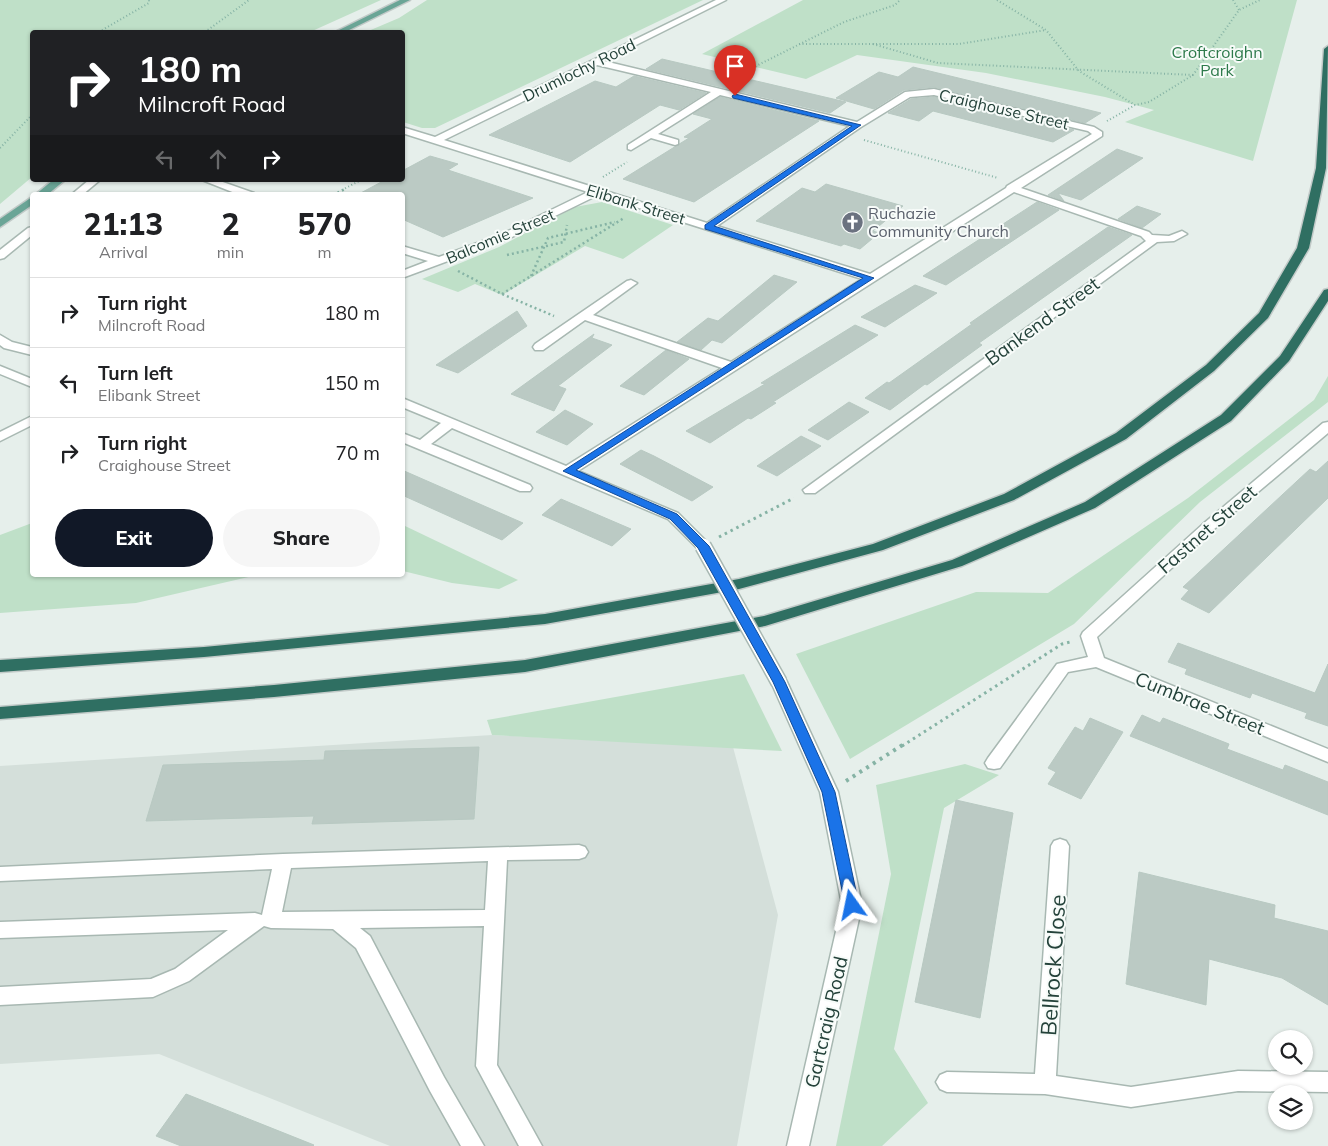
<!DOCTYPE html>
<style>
body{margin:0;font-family:Mulish,sans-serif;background:#f6f6f6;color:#202124;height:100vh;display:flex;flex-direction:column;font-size:19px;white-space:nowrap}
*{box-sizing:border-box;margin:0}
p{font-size:16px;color:#757577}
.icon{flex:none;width:28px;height:28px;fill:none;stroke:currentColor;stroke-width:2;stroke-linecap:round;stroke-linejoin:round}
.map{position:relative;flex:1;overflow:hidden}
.drawer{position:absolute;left:30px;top:192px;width:375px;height:385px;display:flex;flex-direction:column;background:#fff;border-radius:5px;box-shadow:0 1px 4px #0004}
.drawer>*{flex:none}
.hud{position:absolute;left:30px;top:30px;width:375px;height:152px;border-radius:5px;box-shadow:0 1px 4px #0004;background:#202124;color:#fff;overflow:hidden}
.controls{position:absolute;left:1268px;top:1030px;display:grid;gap:10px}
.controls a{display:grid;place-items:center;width:45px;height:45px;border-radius:50%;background:#fff;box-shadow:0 1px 4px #0004;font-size:25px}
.pin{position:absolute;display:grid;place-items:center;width:42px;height:42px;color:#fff;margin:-51px -21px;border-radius:50% 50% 50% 0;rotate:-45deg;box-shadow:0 0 5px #0007}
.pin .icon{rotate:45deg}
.me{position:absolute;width:55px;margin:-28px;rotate:348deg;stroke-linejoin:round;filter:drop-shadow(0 0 4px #0008)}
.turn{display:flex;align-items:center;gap:18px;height:105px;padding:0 25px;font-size:22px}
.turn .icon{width:65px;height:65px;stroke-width:2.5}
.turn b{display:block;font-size:35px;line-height:42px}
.lanes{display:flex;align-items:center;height:48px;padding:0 25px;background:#0003;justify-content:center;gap:25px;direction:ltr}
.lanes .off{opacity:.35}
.eta{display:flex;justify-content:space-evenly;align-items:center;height:85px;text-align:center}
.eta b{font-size:30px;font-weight:800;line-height:35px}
.action{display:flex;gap:10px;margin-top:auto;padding:10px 25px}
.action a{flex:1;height:58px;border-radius:30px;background:#111827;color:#fff;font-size:20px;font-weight:800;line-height:58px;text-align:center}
.action a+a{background:#f6f6f6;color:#202124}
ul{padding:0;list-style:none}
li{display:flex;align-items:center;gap:15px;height:70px;padding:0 25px;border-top:1px solid #e0e0e0}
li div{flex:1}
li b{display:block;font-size:19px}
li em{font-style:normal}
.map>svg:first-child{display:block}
.built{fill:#d4dfda}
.green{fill:#bfe0c8}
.building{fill:#bbcac4;stroke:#b8c9c2}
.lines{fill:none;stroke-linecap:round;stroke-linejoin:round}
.minor-casing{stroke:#a8b8b2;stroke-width:3}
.major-casing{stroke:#c2cac8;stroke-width:3}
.highway-casing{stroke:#c2cac8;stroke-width:3}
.path-far3{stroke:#86b3a5;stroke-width:2;stroke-dasharray:1 2.5;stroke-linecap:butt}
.path-far2{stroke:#86b3a5;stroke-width:2.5;stroke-dasharray:2 3;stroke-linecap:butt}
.path-far1{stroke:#86b3a5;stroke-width:3;stroke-dasharray:2.5 4;stroke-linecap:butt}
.path{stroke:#86b3a5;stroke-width:4;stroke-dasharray:3 5;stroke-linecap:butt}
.minor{fill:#fff;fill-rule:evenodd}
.major{fill:#6aa596;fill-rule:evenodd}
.highway{fill:#2f6f62;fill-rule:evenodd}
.minor-bridge-casing{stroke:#a8b8b2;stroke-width:18;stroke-linecap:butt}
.minor-bridge{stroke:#fff;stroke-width:15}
.route{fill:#1a73e8;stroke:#114b97}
.labels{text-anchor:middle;stroke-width:4;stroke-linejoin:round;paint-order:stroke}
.far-park-label{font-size:16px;fill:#2d7a4b;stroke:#f7fbf9}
.far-street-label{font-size:16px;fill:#24423a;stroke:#f7fbf9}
.far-worship-label{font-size:16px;fill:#5b616d;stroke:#f7fbf9;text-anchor:start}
.street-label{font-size:19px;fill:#24423a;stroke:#f7fbf9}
.near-street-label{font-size:22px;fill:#24423a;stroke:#f7fbf9}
</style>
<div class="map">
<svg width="1328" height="1146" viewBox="0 0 1328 1146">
<rect width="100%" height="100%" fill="#e6efeb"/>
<path class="built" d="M492,735L733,747L778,915L737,1146H390L159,1054L0,1064V766Z"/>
<g class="green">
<path d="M0,0H381L310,32H32V177L0,204Z"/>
<path d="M427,0H703L435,128H422L403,122L402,32H366L399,18Z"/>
<path d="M803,0H1297L1253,161L1125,122L1154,110L1105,97L986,73L857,55L806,79L702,54Z"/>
<path d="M602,202L673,225L623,259L585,246L502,295L475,284L458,292L422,279L499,247L575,207Z"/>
<path d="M1328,376V402L1200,502L1074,624L850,759L796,654L976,592L1048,593L1188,498L1314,400Z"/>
<path d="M32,523V575H257L136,603L0,613V535Z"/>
<path d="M402,525H403L518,580L499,589L452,583L403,571Z"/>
<path d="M744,674L782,751L492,735L487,720Z"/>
<path d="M965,764L999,775L944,808L894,1049L928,1103L882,1146H836L891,874L876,785Z"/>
</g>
<g class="building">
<path d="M662,59L752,80L846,102L830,113L646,69Z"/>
<path d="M913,67L1012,91L1101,113L1085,123L934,87L904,90L874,109L836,98L879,72L898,77Z"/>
<path d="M634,76L706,93L679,110L660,105L570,162L489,135L595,81L616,87Z"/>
<path d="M720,97L819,121L694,202L623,179L689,138L684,137L712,119L693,114Z"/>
<path d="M934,97L1074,130L1053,142L933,111L919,121L888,113L911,99Z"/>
<path d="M1117,149L1143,158L1081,200L1058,193L1064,201L1048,195Z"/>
<path d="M430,156L458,164L448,170L533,198L443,237L402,219V195H357L385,180H402V171Z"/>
<path d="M826,184L903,206L873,231L879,233L860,249L844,244L841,246L756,221L802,188L815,192Z"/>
<path d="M1037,202L1059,210L946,285L923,276Z"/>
<path d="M1137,206L1161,214L1142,228L1118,219Z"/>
<path d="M1108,227L1132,235L979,343L982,345L927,385L925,384L890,410L865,398L887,382L889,383L972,324L970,323Z"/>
<path d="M774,275L797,282L722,343L712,340L701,350L677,342L708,318L718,321Z"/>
<path d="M915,285L937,293L885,327L861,317Z"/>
<path d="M517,311L527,326L458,373L436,365Z"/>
<path d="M855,325L878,335L773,402L776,403L751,419L748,418L710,443L686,431L765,384L761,383Z"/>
<path d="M594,334L592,338L612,345L558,386L566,389L554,411L511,394Z"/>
<path d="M666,350L689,359L644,395L620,386Z"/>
<path d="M849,402L869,412L828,440L808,430Z"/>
<path d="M565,410L593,424L567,445L536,432Z"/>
<path d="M801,436L821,446L777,476L757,466Z"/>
<path d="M641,450L654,456L713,487L692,501L620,464Z"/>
<path d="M1328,461V498L1209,613L1181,599L1189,590L1183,587L1212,560L1310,469L1316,472Z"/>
<path d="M402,470L523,523L502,540L402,495Z"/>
<path d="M561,499L631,529L612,546L542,515Z"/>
<path d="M1178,643L1315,693L1328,664V726L1305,718L1307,713L1271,700L1252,693L1250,698L1185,674L1187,669L1168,662Z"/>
<path d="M1142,715L1160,723L1163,718L1229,744L1227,749L1283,770L1285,765L1328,782V815L1130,736Z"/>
<path d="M1090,718L1123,732L1081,799L1048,784L1056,772L1048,768L1075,727L1083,731Z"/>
<path d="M479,747L474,819L312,824L314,816L146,821L163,765L324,760L325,751Z"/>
<path d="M956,800L1013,813L980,1018L915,1002Z"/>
<path d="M1139,872L1275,905L1274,918L1328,931V1005L1282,978L1209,959L1206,1005L1126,984Z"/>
<path d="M186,1094L314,1145L313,1146H181L156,1136Z"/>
</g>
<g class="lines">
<defs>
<g id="minor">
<path d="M716,0H726L604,61L857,122L905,92L934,89L1094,127L1102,132V136L1021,188L1149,232L1152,235L1169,236L1182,231L1187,234L1174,241L1157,242L815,493H805L803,490L1146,241L1141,236L1014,192L578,471L678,513L708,543L710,546L708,549H698L668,519L452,428L431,444L530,485L532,488L530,491H520L402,442V433L420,440L441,423L402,407V398L566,466L722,368L585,320L543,350H535L533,347L535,344L627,281L631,280L637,283L593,315L731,362L862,279L598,195L510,238L402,278V271L428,261L402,253V246L439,257L502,234L588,192L402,133V127L435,137ZM597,65L711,92L628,145V149L631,150L651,138L675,145L678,144V140L658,134L720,95L850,126L707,223L444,140ZM934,95L1088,131L1092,134L1007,186L1006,188L870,274L717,226L861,127L910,97Z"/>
<path d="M89,180H100L82,195H71Z"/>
<path d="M202,180H217L254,193L255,195H240Z"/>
<path d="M32,227V235L4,258L0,259V250L28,228Z"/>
<path d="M0,335L12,342L32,347V355L4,348L0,345Z"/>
<path d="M0,366L32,379V387L0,374Z"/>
<path d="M32,416V425L0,441V432Z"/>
<path d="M1328,422V433L1213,530L1097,637L1104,658L1328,749V762L1096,667L1068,672L1000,768L994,769L988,768L985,763L988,758L1057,664L1088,657L1081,636L1083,632L1203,524L1323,423Z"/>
<path d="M779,676L785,678L787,682L838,792L862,905L809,1146H787L842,905L820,792L771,682L773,678Z"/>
<path d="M1060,839L1066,841L1069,846L1056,1076L1131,1087L1238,1071L1328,1072V1092L1238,1091L1131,1107L1045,1094L947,1092L940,1089L936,1082L940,1075L947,1072L1035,1074L1051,846L1054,841Z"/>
<path d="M579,845L585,847L588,852L585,857L579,859L507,860L497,1065L542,1146H519L476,1066L484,926L360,928L370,936L444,1077L484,1146H461L430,1091L356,948L333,929L271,928L264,926L189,981L153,997L0,1005V987L151,979L175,969L228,930L0,938V922L255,913L262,915L272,869L0,881V867L283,854ZM488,861L485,910L282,912L291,868Z"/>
</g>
<g id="major">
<path d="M400,0H410L345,32H335Z"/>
<path d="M53,180H65L47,195H35Z"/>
<path d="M32,197V205L0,227V219Z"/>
</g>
<g id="highway">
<path d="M1328,46L1326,168L1309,248L1268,318L1214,371L1126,439L1014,500L883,550L739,589L545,624L204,657L0,672V660L204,647L545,614L739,579L873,544L1004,494L1116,433L1206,365L1259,313L1297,248L1316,168L1324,49Z"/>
<path d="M1328,289V301L1289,361L1231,421L1095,508L962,566L765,626L525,672L274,697L0,719V707L274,685L525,660L764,616L952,560L1085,502L1221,415L1280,356L1324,290Z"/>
</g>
</defs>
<use href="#minor" class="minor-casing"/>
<use href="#major" class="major-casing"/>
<use href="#highway" class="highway-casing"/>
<g class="path-far3">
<path d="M997,0L1046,30L1079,71L1135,105"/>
<path d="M1233,0L1239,10"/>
<path d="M99,32L149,3V0"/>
<path d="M205,32L249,0"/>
<path d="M799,44H959L1046,30"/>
<path d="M873,44L938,63L1193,75"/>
<path d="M735,80L758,65L844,22L895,5L900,0"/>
<path d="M1107,121L1135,105L1149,102L1193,75L1239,10L1260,0"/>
<path d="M864,140L998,178"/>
<path d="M0,148L32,115"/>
<path d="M603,177L627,162"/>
<path d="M342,190L361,180"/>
</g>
<g class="path-far2">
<path d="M333,195L345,189"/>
<path d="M507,255L564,242L567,225"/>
<path d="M458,271L502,294L554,316"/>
<path d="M531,276L548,238L615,222"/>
<path d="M502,294L624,218"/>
</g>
<g class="path-far1">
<path d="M719,537L794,498"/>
<path d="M902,746L1062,644L1070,642"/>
</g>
<path class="path" d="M846,781L904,744"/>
<use href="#minor" class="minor"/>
<use href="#major" class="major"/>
<use href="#highway" class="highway"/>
<defs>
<path id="minor-bridge" d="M703,546L779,682"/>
</defs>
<use href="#minor-bridge" class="minor-bridge-casing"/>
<use href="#minor-bridge" class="minor-bridge"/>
</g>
<path class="route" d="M735,94L861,125L714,226L874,278L576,470L677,514L709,546L785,682L835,792L859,905L857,909L852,911L847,909L845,905L822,792L773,682L698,548L670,519L563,471L863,278L705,229V225L852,126L733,98L732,96Z"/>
<defs>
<symbol id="church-disc" viewBox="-11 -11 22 22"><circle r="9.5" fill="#6b7280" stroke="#f7fbf9"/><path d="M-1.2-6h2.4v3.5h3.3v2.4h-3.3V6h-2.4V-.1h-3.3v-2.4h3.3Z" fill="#fff"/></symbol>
</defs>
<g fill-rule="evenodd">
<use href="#church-disc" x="840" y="210" width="25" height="25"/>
</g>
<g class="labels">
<g class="far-park-label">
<text x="1217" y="58">Croftcroighn<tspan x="1217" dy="18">Park</tspan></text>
</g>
<g class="far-street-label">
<text transform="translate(579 70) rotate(-26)" y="6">Drumlochy Road</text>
<text transform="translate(1004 109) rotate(13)" y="6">Craighouse Street</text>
<text transform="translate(636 204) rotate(17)" y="6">Elibank Street</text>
<text transform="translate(500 236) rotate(-23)" y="6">Balcomie Street</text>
</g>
<g class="far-worship-label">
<text x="868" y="219">Ruchazie<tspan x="868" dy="18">Community Church</tspan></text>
</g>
<g class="street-label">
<text transform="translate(1042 321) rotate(-36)" y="7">Bankend Street</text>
<text transform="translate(1207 529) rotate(-41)" y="7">Fastnet Street</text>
<text transform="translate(1200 703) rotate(22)" y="7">Cumbrae Street</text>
<text transform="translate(826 1022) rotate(-77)" y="7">Gartcraig Road</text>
</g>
<g class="near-street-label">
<text transform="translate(1053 965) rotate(-86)" y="8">Bellrock Close</text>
</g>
</g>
</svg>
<div class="controls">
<a><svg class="icon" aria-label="search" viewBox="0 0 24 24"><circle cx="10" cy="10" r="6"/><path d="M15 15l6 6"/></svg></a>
<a><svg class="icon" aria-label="layers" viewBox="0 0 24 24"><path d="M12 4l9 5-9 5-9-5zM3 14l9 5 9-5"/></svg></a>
</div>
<div class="pin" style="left:735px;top:96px;background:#d93025"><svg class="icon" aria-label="arrive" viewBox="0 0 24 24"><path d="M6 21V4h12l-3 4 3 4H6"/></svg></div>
<svg class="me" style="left:852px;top:905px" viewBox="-20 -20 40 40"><path d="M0-17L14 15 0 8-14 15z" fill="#1a73e8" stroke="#fff" stroke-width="4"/></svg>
<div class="hud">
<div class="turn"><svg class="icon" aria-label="right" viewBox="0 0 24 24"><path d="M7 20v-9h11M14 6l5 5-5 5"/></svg><div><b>180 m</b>Milncroft Road</div></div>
<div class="lanes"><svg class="icon off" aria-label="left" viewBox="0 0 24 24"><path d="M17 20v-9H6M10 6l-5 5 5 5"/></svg><svg class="icon off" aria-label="ahead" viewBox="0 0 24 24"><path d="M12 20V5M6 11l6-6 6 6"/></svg><svg class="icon" aria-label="right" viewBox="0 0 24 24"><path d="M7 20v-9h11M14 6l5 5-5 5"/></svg></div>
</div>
<section class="drawer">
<div class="eta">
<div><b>21:13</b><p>Arrival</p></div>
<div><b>2</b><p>min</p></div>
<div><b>570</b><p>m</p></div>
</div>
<ul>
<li><svg class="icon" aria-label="right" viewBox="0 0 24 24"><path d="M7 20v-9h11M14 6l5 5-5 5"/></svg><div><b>Turn right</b><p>Milncroft Road</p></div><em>180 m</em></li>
<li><svg class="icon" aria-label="left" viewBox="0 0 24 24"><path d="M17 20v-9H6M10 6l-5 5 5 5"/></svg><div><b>Turn left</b><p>Elibank Street</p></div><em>150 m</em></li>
<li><svg class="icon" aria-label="right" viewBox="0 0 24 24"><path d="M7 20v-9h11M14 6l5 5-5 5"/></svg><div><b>Turn right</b><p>Craighouse Street</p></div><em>70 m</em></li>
</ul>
<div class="action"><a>Exit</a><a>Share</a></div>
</section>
</div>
